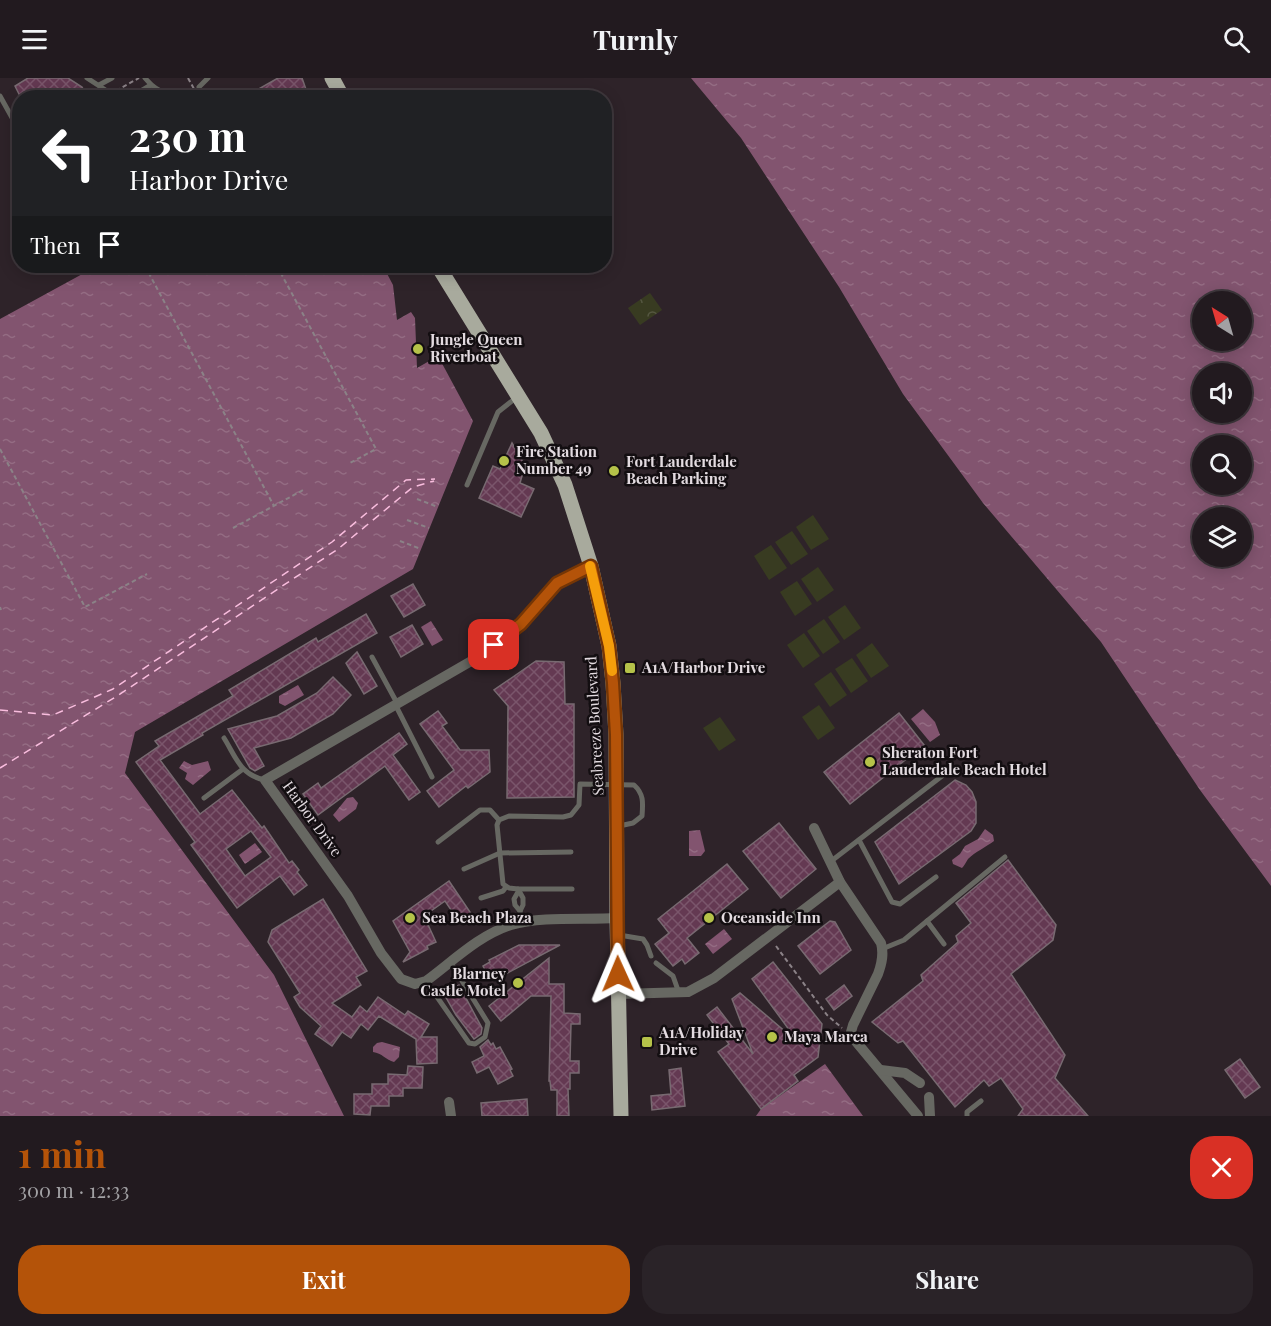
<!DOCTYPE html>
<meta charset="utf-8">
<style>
body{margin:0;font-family:"Playfair Display",serif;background:#2a2328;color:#f1f3f6;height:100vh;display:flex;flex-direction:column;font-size:22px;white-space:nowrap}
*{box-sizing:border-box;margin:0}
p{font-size:20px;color:#a2a1a4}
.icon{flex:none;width:33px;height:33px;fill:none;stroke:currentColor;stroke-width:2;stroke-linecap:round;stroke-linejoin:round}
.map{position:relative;height:1038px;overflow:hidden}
.drawer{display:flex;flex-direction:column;background:#221a1f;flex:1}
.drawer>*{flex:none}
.banner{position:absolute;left:12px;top:12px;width:600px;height:183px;border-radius:24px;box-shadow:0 3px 15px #0003,0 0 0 2px #3f383d;background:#202124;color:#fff;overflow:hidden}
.needle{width:39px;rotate:323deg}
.fabs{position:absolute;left:1192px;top:213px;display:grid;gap:12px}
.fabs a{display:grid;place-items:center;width:60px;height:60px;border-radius:50%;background:#221a1f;box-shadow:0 3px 15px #0003,0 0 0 2px #3f383d;font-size:30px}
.pin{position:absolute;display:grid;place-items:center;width:51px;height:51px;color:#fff;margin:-26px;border-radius:12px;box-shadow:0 3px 9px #0006}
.me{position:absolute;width:66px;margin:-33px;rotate:359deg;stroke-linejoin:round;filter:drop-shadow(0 0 4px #0008)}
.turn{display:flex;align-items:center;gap:21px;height:126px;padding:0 18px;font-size:27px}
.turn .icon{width:78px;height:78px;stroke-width:2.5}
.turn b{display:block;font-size:42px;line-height:51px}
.then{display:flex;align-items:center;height:57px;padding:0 18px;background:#0003;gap:12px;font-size:22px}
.round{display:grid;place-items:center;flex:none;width:63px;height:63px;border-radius:24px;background:#2a2328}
.overview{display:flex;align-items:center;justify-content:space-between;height:102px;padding:0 18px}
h1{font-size:36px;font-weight:700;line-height:45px;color:#b45309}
.action{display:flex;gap:12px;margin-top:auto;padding:12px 18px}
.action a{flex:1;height:69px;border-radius:24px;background:#b45309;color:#fff;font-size:24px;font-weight:700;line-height:69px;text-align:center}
.action a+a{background:#2a2328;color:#f1f3f6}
header{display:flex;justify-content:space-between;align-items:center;height:78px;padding:0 18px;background:#221a1f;font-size:27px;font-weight:700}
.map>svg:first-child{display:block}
.park{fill:url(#park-crowns)}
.pitch{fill:#383b21}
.water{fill:url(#water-ripples);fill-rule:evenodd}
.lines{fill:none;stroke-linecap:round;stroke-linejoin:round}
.ferry{stroke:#f9bdde;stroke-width:1.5;stroke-dasharray:8 6;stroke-linecap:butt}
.building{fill:url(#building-cross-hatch);stroke:#786a71;stroke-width:1.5;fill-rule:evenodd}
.path{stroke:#8b8287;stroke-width:2;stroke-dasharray:4.5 3;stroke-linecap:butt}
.lane{stroke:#676862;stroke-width:5}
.street{stroke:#676862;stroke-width:10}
.primary{stroke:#a8aa9d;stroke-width:15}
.path-bridge{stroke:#8b8287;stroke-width:2;stroke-dasharray:4.5 3;stroke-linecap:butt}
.route-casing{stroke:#753606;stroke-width:15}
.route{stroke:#b45309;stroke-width:10}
.slow{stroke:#f59e0b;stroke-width:10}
.poi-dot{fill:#b5c249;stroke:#130e11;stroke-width:2}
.labels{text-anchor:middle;stroke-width:5;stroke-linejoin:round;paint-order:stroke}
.poi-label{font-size:15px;font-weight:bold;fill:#e3dbe0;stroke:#130e11;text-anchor:start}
.street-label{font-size:15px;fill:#e3dbe0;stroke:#130e11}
</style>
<header><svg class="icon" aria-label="menu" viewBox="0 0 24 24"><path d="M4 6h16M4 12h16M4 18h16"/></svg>Turnly<svg class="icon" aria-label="search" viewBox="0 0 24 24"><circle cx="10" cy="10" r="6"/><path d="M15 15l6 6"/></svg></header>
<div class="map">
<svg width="1271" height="1038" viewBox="0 0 1271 1038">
<defs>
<pattern id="park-crowns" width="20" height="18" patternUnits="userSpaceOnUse" patternTransform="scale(1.5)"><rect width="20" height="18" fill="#383b21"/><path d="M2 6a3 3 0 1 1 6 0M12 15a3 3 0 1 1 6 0" fill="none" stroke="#555741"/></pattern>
<pattern id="water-ripples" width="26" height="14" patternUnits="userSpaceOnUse" patternTransform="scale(1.5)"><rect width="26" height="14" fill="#82546f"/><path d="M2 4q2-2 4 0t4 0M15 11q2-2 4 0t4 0" fill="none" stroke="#946c83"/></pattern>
<pattern id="building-cross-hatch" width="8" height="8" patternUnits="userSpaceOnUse" patternTransform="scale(1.5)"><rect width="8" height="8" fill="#643952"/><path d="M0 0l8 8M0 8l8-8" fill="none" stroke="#7a556b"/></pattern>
</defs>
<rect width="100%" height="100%" fill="#2e2329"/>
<path class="park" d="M650,215L662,232L640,247L628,230Z"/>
<g class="pitch">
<path d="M813,437L829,461L811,472L796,449Z"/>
<path d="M792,453L808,476L791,487L775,464Z"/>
<path d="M771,467L787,490L769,502L754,478Z"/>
<path d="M818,489L834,512L817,524L801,501Z"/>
<path d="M797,503L812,526L795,538L780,514Z"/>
<path d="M845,527L861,550L844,562L828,539Z"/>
<path d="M824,541L840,564L823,576L807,553Z"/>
<path d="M804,555L820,578L803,590L787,567Z"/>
<path d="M872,565L889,588L871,600L856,577Z"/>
<path d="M852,580L868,603L851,615L835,591Z"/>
<path d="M831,594L847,617L830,629L814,606Z"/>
<path d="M819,627L835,650L818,662L802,639Z"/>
<path d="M720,639L736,662L719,673L703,650Z"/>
</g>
<g class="water">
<path d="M691,0H1271V808L1200,712L1101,564L983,425L903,316L839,209L741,60ZM1203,224H1242V262H1203ZM1203,296H1242V334H1203ZM1203,368H1242V406H1203ZM1203,440H1242V478H1203Z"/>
<path d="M97,188H383L393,207L397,242L411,234L415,240L417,290L438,278L473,343L413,491L135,654L125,695L274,897L344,1038H0V241Z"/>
<path d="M431,543L443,562L432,568L421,549Z"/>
<path d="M298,607L304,617L285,628L279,625V618Z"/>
<path d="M923,631L935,644L940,657L930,664L911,641Z"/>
<path d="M184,683L192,687L208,683L211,692L193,707L185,701L187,695L179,690Z"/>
<path d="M353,719L358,725L356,731L339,744L333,737L347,720Z"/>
<path d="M985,751L993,757L994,763C986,769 975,774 968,781C966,784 964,788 962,790L953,786L952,782L960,776L965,768L978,761Z"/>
<path d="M700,752L705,773L701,778H689V753Z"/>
<path d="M255,765L262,774L245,786L239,777Z"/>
<path d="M724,851L732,861L713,876L705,866Z"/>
<path d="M382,964L400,969L399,979L394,984C386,982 382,975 373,974V969L377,965Z"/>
<path d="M825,986L863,1038H756L761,1031Z"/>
</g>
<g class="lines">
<g class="ferry">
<path d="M0,632L53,637L113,611L332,464L406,402L435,401"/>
<path d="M0,690L117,618L338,471L413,409L434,403"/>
</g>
</g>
<g class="building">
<path d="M28,0H68L82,9L88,20H21L15,8Z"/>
<path d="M278,0H302L309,20H243Z"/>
<path d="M512,365L523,384L524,391L520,405L534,411L521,439L479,420L493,388L500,391Z"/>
<path d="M413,506L425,527L404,539L391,518Z"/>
<path d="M366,536L377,555L202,655L203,657L160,682L200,736L232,712L262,750L264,748L289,785L292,783L299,792L297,794L307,807L294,817L280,798L237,830L191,767L195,764L136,684L159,668L155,663L233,618L229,612L316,560L318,564ZM251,753L271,779L245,798L226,771Z"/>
<path d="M412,547L423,566L401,579L390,559Z"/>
<path d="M357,574L377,608L364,616L346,585Z"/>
<path d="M536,583L564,584L565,626H574V719L507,720L508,628L494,612Z"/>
<path d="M333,599L351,617L333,636L291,660L254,670L264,688L255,693L250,690L228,651L277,638L317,615Z"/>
<path d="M438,633L447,645L442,648L460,672H489L490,694L468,710L466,708L439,729L427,713L454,692L420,646Z"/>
<path d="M899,635L924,667L850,726L824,694Z"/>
<path d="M399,655L407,666L393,677L420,714L409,722L385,688L318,737L303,716L318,705L321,710Z"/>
<path d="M955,702L966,707L972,714L976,724V745L971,753L899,806L875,764Z"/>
<path d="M779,745L816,791L781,820L743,773Z"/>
<path d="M1008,782L1056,847L1053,862L1011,896L1065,977L1055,1000L1088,1038H1018L1023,1031L1001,1000L989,1008L984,1002L955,1029L903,963L898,965L872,944L923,903L921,897L958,864L956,858L971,845L956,825Z"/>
<path d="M727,786L748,811L687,860L699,875L685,886L682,881L673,888L655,866L669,855L658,841Z"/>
<path d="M449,803L472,837L460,845L445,823L424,838L436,864L427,868L428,871L403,884L410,874L393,843Z"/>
<path d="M323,821L367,893L356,899L361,907L332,925L352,939L360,928L367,934L378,919L405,937L408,933L429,946L421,959H437V985L417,986L416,961L379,938L368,952L361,946L351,960L342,954L332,968L315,956L321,948L300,929L294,919L300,915L268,864L272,852Z"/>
<path d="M830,843L835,844L851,872L820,896L798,868Z"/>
<path d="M519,867H560L500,899L497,893L488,898L483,888L490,884L489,882Z"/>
<path d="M549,880V906H564V935L580,936V946H571L570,983H579V995H570V1011H568L569,1038H557V1012H551L550,1003H549L551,918H531L501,943L489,928Z"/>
<path d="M773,884L822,946L818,979L794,997L798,1003L761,1031L718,974L729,966L707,937L717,929L753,976L732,921L740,915L787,955L790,953L752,901Z"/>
<path d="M459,907L482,950L481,956L474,961L456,937L444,916Z"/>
<path d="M844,907L852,918L834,932L826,921Z"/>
<path d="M488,962L491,967L493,965L496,971L500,969L512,991L510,992L513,998L498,1006L489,989L477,995L472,984L484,978L480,969Z"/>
<path d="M1240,981L1260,1009L1245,1020L1225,992Z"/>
<path d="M408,988L423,989L422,1010H403V1018H389V1028H371L370,1037L354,1036V1016H372V1006H388V996L407,997Z"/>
<path d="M681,990L685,1028L652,1032L651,1018L671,1016L669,992Z"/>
<path d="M527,1021L528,1038H482L481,1025Z"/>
</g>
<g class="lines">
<g class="path">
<path d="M145,188L274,428"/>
<path d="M277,188L376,371L350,385"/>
<path d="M0,371L85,529L147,496"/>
<path d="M417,421L438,429"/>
<path d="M407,442L429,450"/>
<path d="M233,450L305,411"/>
<path d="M400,463L421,471"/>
<path d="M0,529L1,532"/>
<path d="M776,868L827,937L842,950"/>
</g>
<g class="lane">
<path d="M87,0L107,13L112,20"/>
<path d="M145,0C157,15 175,22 192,13"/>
<path d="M99,7L112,0"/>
<path d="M199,9L208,0"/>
<path d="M0,18L20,54"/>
<path d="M129,20L151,7"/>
<path d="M467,407L498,334L517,319"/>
<path d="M372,579L397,625"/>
<path d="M396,628L432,699"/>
<path d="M224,660C236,679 240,697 265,702"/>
<path d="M204,720L243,691"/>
<path d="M859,762L892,824L900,826L936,799"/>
<path d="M438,764L480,732H490L499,742"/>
<path d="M830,784L942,698"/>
<path d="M464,791L500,775L571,774"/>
<path d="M518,811H572"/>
<path d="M518,814L514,821L515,827L520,833"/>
<path d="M481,820L503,813L506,809"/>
<path d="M927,843L944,866"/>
<path d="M521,844L520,833L523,827V820L518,811L509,810L503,806L497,747L499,742L509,738L563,739L571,737L579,727L580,706L634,707C644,716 643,725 642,738L633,745L619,748"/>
<path d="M619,857L643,861L647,867L651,878"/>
<path d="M882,871L904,862L1005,779"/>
<path d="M656,885L673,898L679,915"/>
<path d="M426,903L469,965L475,966L485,959L488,945L451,885"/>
<path d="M967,1038V1034L981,1023"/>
</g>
<g class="street">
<path d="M591,488L557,505L521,546L480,578L265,702L348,818L381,875L401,901L415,906L426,903C452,884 479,857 511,847C542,838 584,842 617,840"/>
<path d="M814,750L840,804L881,865C884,876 882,885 878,896L853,947L851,954L853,960L918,1038"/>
<path d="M619,916L688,914L714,900L840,804"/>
<path d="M881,992L905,995L920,1005"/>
<path d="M929,1019L930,1038"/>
<path d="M449,1024L451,1038"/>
</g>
<g class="primary">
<path d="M332,0L343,20"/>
<path d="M438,188L541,355L565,407L591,488L609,568L613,605L616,657L617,840L621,1038"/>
</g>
<g class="path-bridge">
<path d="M188,0L199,20"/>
<path d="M103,20L139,0"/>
</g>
</g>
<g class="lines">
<defs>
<path id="route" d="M494,567L521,546L557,505L591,488L609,568L613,605L616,657L618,896"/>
</defs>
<use href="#route" class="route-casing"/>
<use href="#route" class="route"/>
<path class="slow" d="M590,488L609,568L612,593"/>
</g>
<g class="poi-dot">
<circle cx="418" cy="271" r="6"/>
<circle cx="504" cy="383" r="6"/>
<circle cx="614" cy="393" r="6"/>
<rect x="624" y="584" width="12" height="12" rx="3"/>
<circle cx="870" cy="684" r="6"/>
<circle cx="410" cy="840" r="6"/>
<circle cx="709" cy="840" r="6"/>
<circle cx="518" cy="905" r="6"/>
<circle cx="772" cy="959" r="6"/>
<rect x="641" y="958" width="12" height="12" rx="3"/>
</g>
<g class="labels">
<g class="poi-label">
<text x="430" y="267">Jungle Queen<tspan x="430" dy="17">Riverboat</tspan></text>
<text x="516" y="379">Fire Station<tspan x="516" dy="17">Number 49</tspan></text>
<text x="626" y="389">Fort Lauderdale<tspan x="626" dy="17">Beach Parking</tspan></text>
<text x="642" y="595">A1A/Harbor Drive</text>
<text x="882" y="680">Sheraton Fort<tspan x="882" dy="17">Lauderdale Beach Hotel</tspan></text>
<text x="422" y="845">Sea Beach Plaza</text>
<text x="721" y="845">Oceanside Inn</text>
<text x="506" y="901" text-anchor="end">Blarney<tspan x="506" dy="17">Castle Motel</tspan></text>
<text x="659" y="960">A1A/Holiday<tspan x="659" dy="17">Drive</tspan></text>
<text x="784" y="964">Maya Marca</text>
</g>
<g class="street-label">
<text transform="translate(595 648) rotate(-93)" y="5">Seabreeze Boulevard</text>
<text transform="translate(312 741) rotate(54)" y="5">Harbor Drive</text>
</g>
</g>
</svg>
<div class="fabs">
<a><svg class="needle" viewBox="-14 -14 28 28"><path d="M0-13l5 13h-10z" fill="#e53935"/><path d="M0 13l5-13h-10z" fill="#a2a1a4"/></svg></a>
<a><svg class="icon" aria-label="sound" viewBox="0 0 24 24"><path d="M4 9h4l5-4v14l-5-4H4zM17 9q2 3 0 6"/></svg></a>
<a><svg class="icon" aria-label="search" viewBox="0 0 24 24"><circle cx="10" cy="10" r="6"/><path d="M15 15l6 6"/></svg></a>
<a><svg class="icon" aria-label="layers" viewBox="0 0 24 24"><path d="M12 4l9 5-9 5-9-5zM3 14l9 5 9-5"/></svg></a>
</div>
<div class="pin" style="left:494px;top:567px;background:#d93025"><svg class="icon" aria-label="arrive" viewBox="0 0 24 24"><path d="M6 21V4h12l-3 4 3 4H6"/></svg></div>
<svg class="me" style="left:618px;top:896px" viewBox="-20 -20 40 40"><path d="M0-17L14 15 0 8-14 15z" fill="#b45309" stroke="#fff" stroke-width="4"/></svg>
<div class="banner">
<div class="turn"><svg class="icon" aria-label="left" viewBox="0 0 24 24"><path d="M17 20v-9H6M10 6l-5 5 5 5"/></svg><div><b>230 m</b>Harbor Drive</div></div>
<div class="then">Then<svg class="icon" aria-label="arrive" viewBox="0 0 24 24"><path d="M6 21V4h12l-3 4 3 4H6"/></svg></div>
</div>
</div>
<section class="drawer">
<div class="overview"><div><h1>1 min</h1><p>300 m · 12:33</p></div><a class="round" style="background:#d93025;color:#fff"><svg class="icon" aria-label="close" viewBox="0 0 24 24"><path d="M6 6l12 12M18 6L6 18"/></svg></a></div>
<div class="action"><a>Exit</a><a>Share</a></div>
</section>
